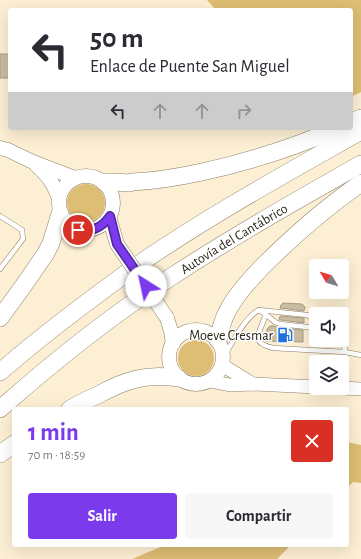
<!DOCTYPE html>
<html lang="es">
<meta charset="utf-8">
<style>
body{margin:0;font-family:"Alegreya Sans",sans-serif;background:#f7f7f7;color:#2b2b33;height:100vh;display:flex;flex-direction:column;font-size:15px;white-space:nowrap}
*{box-sizing:border-box;margin:0}
p{font-size:13px;color:#7c7c81}
.icon{flex:none;width:22px;height:22px;fill:none;stroke:currentColor;stroke-width:2;stroke-linecap:round;stroke-linejoin:round}
.map{position:relative;flex:1;overflow:hidden}
.panel{position:absolute;left:12px;top:407px;width:337px;height:140px;display:flex;flex-direction:column;background:#fff;border-radius:4px;box-shadow:0 4px 16px #0002}
.panel>*{flex:none}
.top-card{position:absolute;left:8px;top:8px;width:345px;height:122px;border-radius:4px;box-shadow:0 4px 16px #0002;background:#fff;color:#2b2b33;overflow:hidden}
.needle{width:26px;rotate:308deg}
.fabs{position:absolute;left:309px;top:259px;display:grid;gap:8px}
.fabs a{display:grid;place-items:center;width:40px;height:40px;border-radius:4px;background:#fff;box-shadow:0 4px 16px #0002;font-size:20px}
.pin{position:absolute;display:grid;place-items:center;width:34px;height:34px;color:#fff;margin:-17px;border:2px solid #fff;border-radius:50%;box-shadow:0 1px 4px #0007}
.me{position:absolute;width:44px;margin:-22px;rotate:325deg;stroke-linejoin:round;filter:drop-shadow(0 0 3px #0008)}
.turn{display:flex;align-items:center;gap:14px;height:84px;padding:0 16px;font-size:18px}
.turn .icon{width:52px;height:52px;stroke-width:2.5}
.turn b{display:block;font-size:28px;line-height:34px}
.lanes{display:flex;align-items:center;height:38px;padding:0 16px;background:#0003;justify-content:center;gap:20px;direction:ltr}
.lanes .off{opacity:.35}
.round{display:grid;place-items:center;flex:none;width:42px;height:42px;border-radius:4px;background:#f7f7f7}
.overview{display:flex;align-items:center;justify-content:space-between;height:68px;padding:0 16px}
h1{font-size:24px;font-weight:700;line-height:30px;color:#7c3aed}
.button{display:flex;gap:8px;margin-top:auto;padding:8px 16px}
.button a{flex:1;height:46px;border-radius:4px;background:#7c3aed;color:#fff;font-size:16px;font-weight:700;line-height:46px;text-align:center}
.button a+a{background:#f7f7f7;color:#2b2b33}
.map>svg:first-child{display:block}
.green{fill:#debd74}
.building{fill:#c9bca1;stroke:#a89b81}
.lines{fill:none;stroke-linecap:round;stroke-linejoin:round}
.lane-casing{stroke:#8d8168;stroke-width:5.5}
.secondary-casing{stroke:#8d8168;stroke-width:14}
.primary-casing{stroke:#8d8168;stroke-width:15}
.highway-casing{stroke:#8d8168;stroke-width:18}
.lane{stroke:#fff;stroke-width:4.5}
.secondary{stroke:#fff;stroke-width:13}
.primary{stroke:#fff;stroke-width:14}
.highway{stroke:#fff;stroke-width:17}
.primary-bridge-casing{stroke:#8d8168;stroke-width:15;stroke-linecap:butt}
.primary-bridge{stroke:#fff;stroke-width:14}
.route-casing{stroke:#51269a;stroke-width:10}
.route{stroke:#7c3aed;stroke-width:7}
.labels{text-anchor:middle;stroke-width:3;stroke-linejoin:round;paint-order:stroke}
.street-label{font-size:14px;fill:#2a251a;stroke:#fdfdfd}
.poi-label{font-size:14px;fill:#2a251a;stroke:#fdfdfd;text-anchor:end}
</style>
<div class="map">
<svg width="361" height="559" viewBox="0 0 361 559">
<rect width="100%" height="100%" fill="#fcefd3"/>
<g class="green">
<path d="M207,0H361V92L351,97V10H216Z"/>
<circle cx="86" cy="203" r="19"/>
<circle cx="196" cy="358" r="18"/>
<path d="M347,442L361,445V483L353,482L347,488Z"/>
<path d="M165,545H291L277,559H132Z"/>
</g>
<g class="building">
<rect x="0" y="54" width="10" height="24"/>
<path d="M283,303L302,304L305,307L304,311L280,308L281,305Z"/>
<path d="M280,316L304,318V323L281,320H279Z"/>
<path d="M270,326H274L280,328L303,330V342L266,341L267,329Z"/>
</g>
<g class="lines">
<defs>
<g id="lane">
<path d="M0,216L22,230L23,239L0,269"/>
<path d="M259,310L264,313L265,316C261,332 248,342 273,348L345,352L361,355"/>
<path d="M264,313L275,322L280,324L316,328"/>
<path d="M342,335H343L345,352"/>
<path d="M224,357C231,344 245,317 259,310L307,315L316,320"/>
</g>
<g id="secondary">
<path d="M222,365L253,384"/>
<path d="M210,381L230,385L253,384L316,387"/>
<path d="M342,388L361,389"/>
</g>
<g id="primary">
<path d="M0,148L8,150L33,162L75,178"/>
<path d="M36,165C49,177 52,181 59,198"/>
<circle cx="86" cy="203" r="27"/>
<path d="M109,217L117,244"/>
<path d="M167,318L171,331L173,344"/>
<circle cx="196" cy="357" r="27"/>
</g>
<g id="highway">
<path d="M351,122L361,118"/>
<path d="M104,182H113L130,183L132,182C156,181 179,177 202,172C248,162 295,147 338,128"/>
<path d="M0,318L24,285L46,253L51,243L60,214"/>
<path d="M218,340C220,332 222,322 226,314C234,297 248,282 261,268C292,237 325,208 361,183"/>
<path d="M0,372C45,333 93,297 142,262C212,214 287,173 361,131"/>
<path id="s1" d="M0,409C52,363 109,317 168,279C230,238 296,201 361,164"/>
<path d="M70,409C79,404 88,399 98,395C125,380 147,373 178,378"/>
<path d="M0,454L14,444"/>
</g>
</defs>
<use href="#lane" class="lane-casing"/>
<use href="#secondary" class="secondary-casing"/>
<use href="#primary" class="primary-casing"/>
<use href="#highway" class="highway-casing"/>
<use href="#lane" class="lane"/>
<use href="#secondary" class="secondary"/>
<use href="#primary" class="primary"/>
<use href="#highway" class="highway"/>
<defs>
<path id="primary-bridge" d="M117,244L167,318"/>
</defs>
<use href="#primary-bridge" class="primary-bridge-casing"/>
<use href="#primary-bridge" class="primary-bridge"/>
</g>
<g class="lines">
<defs>
<path id="route" d="M78,230C92,231 101,229 110,216L117,244L146,286"/>
</defs>
<use href="#route" class="route-casing"/>
<use href="#route" class="route"/>
</g>
<defs>
<symbol id="fuel-bare" viewBox="-9 -9 18 18"><path d="M-5.5-6h7V0h2V4h1.3V-2.5L3-4.5l.8-.8L6-3V5H2.5V1h-1V6h-7ZM-4.2-4.7v3.2H.2V-4.7Z" fill="#1e72dc" stroke="#fdfdfd" stroke-width="2.5" paint-order="stroke"/></symbol>
</defs>
<g fill-rule="evenodd">
<use href="#fuel-bare" x="274" y="324" width="22" height="22"/>
</g>
<g class="labels">
<g class="street-label">
<text dy="5" stroke="none"><textPath href="#s1" startOffset="290">Autovía del Cantábrico</textPath></text>
</g>
<g class="poi-label">
<text x="273" y="340">Moeve Cresmar</text>
</g>
</g>
</svg>
<div class="fabs">
<a><svg class="needle" viewBox="-14 -14 28 28"><path d="M0-13l5 13h-10z" fill="#e53935"/><path d="M0 13l5-13h-10z" fill="#7c7c81"/></svg></a>
<a><svg class="icon" aria-label="sound" viewBox="0 0 24 24"><path d="M4 9h4l5-4v14l-5-4H4zM17 9q2 3 0 6"/></svg></a>
<a><svg class="icon" aria-label="layers" viewBox="0 0 24 24"><path d="M12 4l9 5-9 5-9-5zM3 14l9 5 9-5"/></svg></a>
</div>
<div class="pin" style="left:78px;top:230px;background:#d93025"><svg class="icon" aria-label="arrive" viewBox="0 0 24 24"><path d="M6 21V4h12l-3 4 3 4H6"/></svg></div>
<svg class="me" style="left:146px;top:286px" viewBox="-20 -20 40 40"><circle r="19" fill="#fff"/><path d="M0-13L10 11 0 6-10 11z" fill="#7c3aed"/></svg>
<div class="top-card">
<div class="turn"><svg class="icon" aria-label="left" viewBox="0 0 24 24"><path d="M17 20v-9H6M10 6l-5 5 5 5"/></svg><div><b>50 m</b>Enlace de Puente San Miguel</div></div>
<div class="lanes"><svg class="icon" aria-label="left" viewBox="0 0 24 24"><path d="M17 20v-9H6M10 6l-5 5 5 5"/></svg><svg class="icon off" aria-label="ahead" viewBox="0 0 24 24"><path d="M12 20V5M6 11l6-6 6 6"/></svg><svg class="icon off" aria-label="ahead" viewBox="0 0 24 24"><path d="M12 20V5M6 11l6-6 6 6"/></svg><svg class="icon off" aria-label="right" viewBox="0 0 24 24"><path d="M7 20v-9h11M14 6l5 5-5 5"/></svg></div>
</div>
<section class="panel">
<div class="overview"><div><h1>1 min</h1><p>70 m · 18:59</p></div><a class="round" style="background:#d93025;color:#fff"><svg class="icon" aria-label="close" viewBox="0 0 24 24"><path d="M6 6l12 12M18 6L6 18"/></svg></a></div>
<div class="button"><a>Salir</a><a>Compartir</a></div>
</section>
</div>
